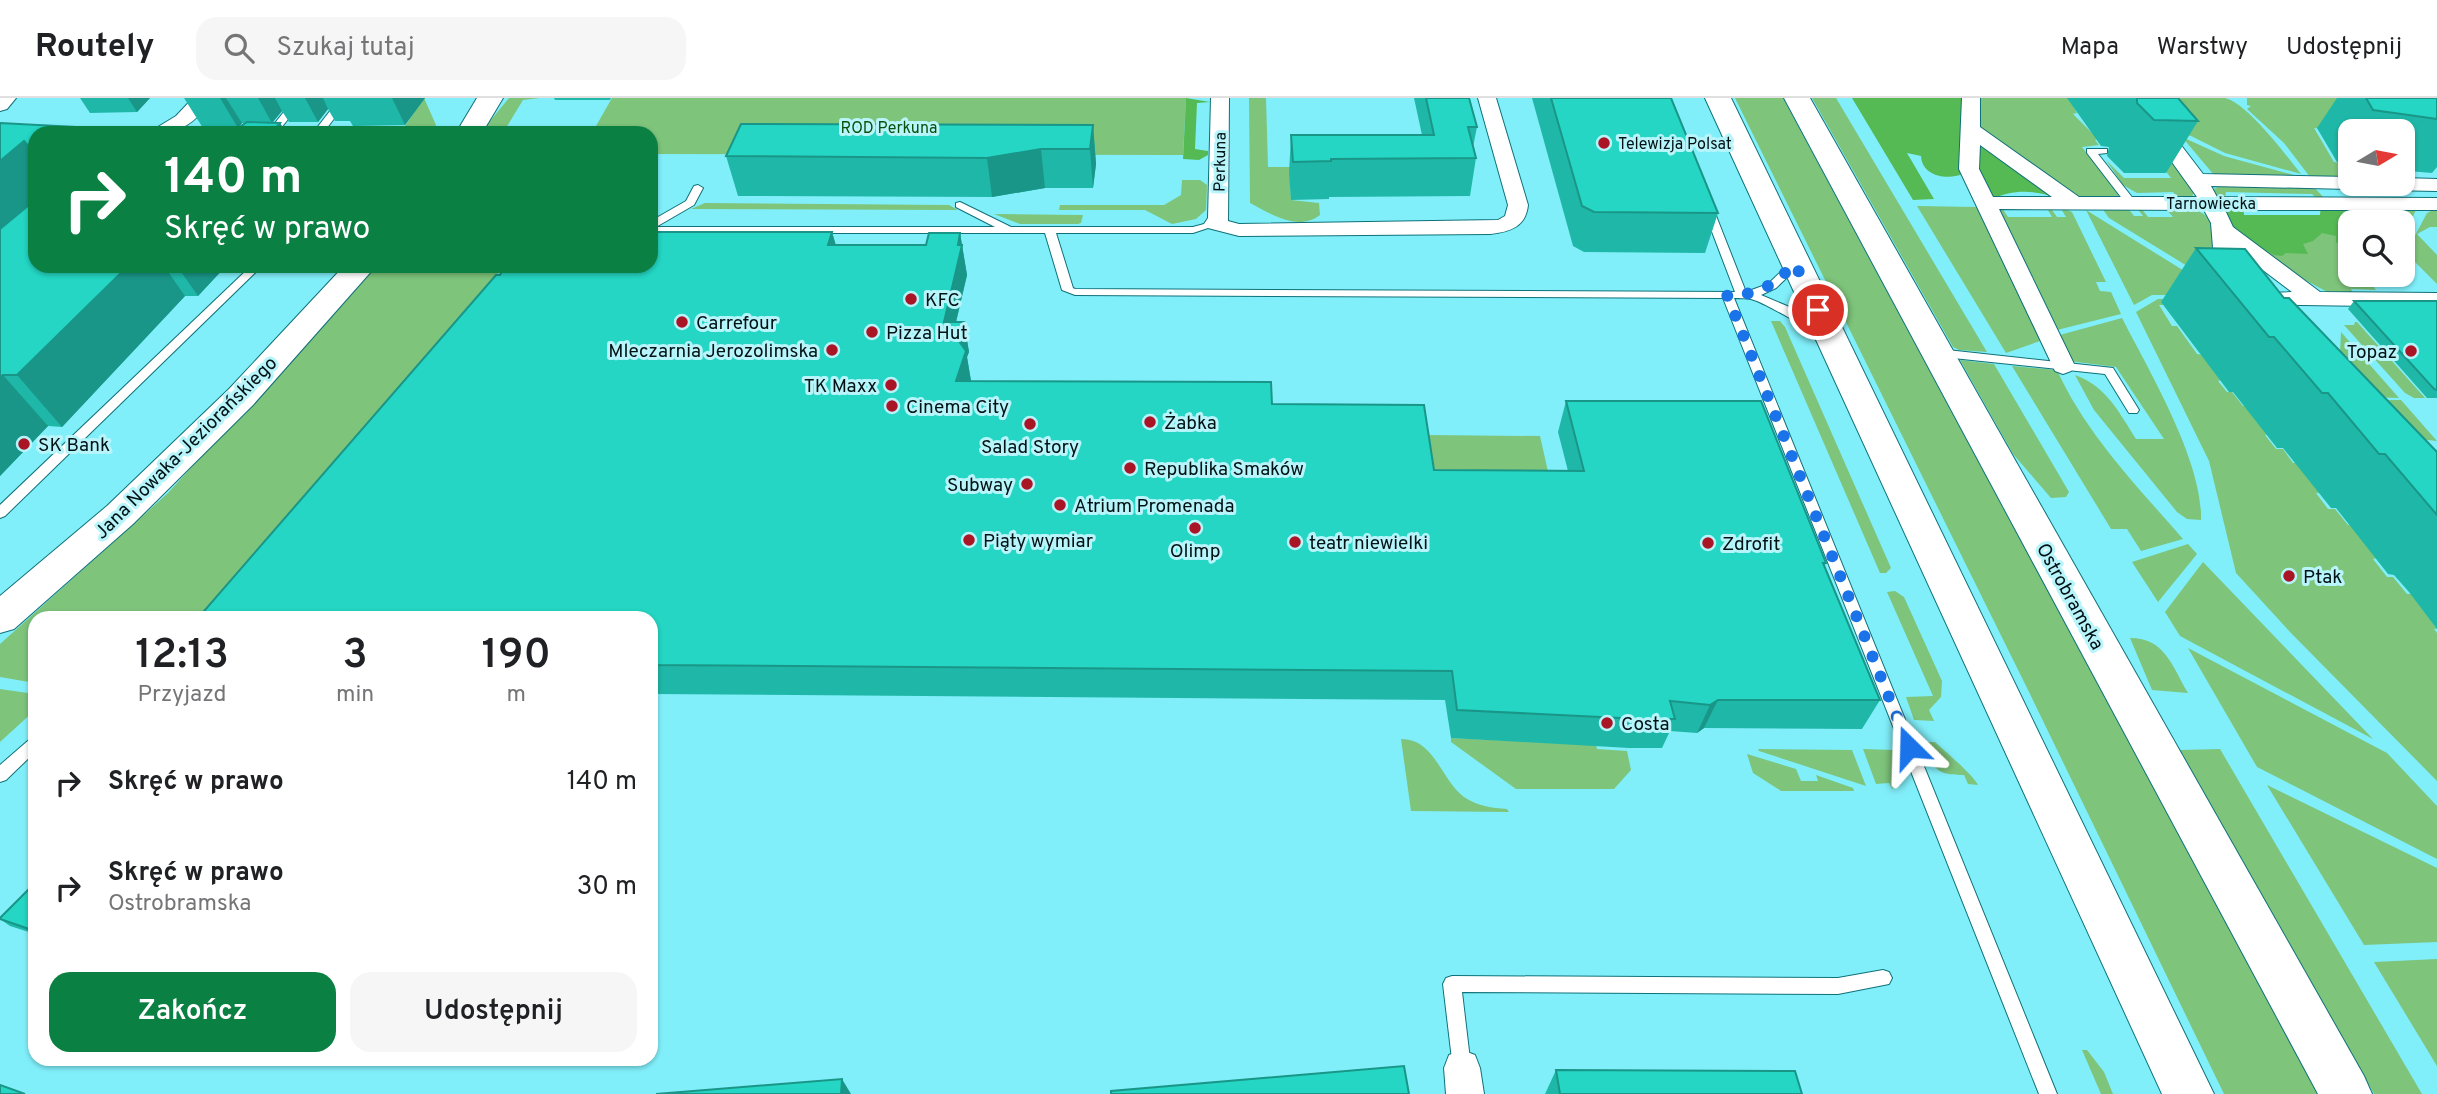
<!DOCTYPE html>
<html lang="pl">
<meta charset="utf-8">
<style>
body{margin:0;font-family:Overpass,sans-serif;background:#f6f6f6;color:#202124;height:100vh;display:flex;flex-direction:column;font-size:26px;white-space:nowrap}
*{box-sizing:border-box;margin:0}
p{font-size:23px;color:#757577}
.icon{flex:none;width:38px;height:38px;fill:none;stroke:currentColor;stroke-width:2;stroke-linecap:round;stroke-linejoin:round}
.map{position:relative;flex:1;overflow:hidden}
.details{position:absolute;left:28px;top:513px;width:630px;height:455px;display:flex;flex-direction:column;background:#fff;border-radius:21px;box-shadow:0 2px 5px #0004}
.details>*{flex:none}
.guide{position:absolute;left:28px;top:28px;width:630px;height:147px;border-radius:21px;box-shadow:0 2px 5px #0004;background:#0b8043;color:#fff;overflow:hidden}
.needle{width:46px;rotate:80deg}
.tools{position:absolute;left:2338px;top:21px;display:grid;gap:14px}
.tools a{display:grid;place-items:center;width:77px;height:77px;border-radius:14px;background:#fff;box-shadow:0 2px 5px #0004;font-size:35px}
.pin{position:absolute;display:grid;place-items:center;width:60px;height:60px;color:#fff;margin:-30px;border:4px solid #fff;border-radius:50%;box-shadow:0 2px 7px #0007}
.me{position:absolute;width:77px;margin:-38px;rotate:338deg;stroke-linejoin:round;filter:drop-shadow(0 0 5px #0008)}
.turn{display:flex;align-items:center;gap:24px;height:147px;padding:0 21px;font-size:32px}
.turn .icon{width:91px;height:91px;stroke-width:2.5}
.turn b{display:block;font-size:49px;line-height:60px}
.eta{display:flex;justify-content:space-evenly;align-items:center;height:119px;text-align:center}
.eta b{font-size:42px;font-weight:600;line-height:49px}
.action{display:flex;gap:14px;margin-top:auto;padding:14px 21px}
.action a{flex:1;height:80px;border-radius:21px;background:#0b8043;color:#fff;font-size:28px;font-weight:600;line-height:80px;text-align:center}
.action a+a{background:#f6f6f6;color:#202124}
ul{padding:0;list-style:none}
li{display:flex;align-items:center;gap:21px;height:105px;padding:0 21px}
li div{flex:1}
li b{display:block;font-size:26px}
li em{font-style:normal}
header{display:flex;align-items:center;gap:42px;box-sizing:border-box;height:98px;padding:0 35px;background:#fff;border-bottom:2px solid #e0e0e0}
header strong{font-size:33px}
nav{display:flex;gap:38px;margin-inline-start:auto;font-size:24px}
.search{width:490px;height:63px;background:#f6f6f6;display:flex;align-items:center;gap:18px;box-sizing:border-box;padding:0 24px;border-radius:21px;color:#757577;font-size:26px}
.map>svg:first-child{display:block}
.green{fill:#7ec47b}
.forest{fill:#56ba54}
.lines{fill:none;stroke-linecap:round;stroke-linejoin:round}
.lane-casing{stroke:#0f7179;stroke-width:2}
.street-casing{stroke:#0f7179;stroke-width:2}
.secondary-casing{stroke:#0f7179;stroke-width:2}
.primary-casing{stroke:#0f7179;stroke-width:2}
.lane{fill:#fff;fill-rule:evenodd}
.street{fill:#fff;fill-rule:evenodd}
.secondary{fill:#fff;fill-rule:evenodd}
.primary{fill:#fff;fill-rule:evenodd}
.wall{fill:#1fb8a8}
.shaded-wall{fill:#199688}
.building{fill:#24d6c3;stroke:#199688;stroke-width:2}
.route{stroke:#1a73e8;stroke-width:12;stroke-dasharray:0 21.6}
.poi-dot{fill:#aa1526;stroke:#b8f5fb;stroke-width:2.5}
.labels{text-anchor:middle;stroke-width:6;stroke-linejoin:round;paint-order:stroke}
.far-park-label{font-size:16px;fill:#08500b;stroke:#b8f5fb}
.far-poi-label{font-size:16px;fill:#001214;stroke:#b8f5fb;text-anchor:start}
.far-street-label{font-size:16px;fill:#001214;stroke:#b8f5fb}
.poi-label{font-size:19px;fill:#001214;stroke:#b8f5fb;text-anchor:start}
.street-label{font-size:19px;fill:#001214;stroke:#b8f5fb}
</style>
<header>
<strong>Routely</strong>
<div class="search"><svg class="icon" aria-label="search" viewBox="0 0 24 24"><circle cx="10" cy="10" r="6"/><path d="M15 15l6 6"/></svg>Szukaj tutaj</div>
<nav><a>Mapa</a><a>Warstwy</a><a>Udostępnij</a></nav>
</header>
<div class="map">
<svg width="2437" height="996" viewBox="0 0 2437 996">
<rect width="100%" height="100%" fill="#81effa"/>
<g class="green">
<path d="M424,0L436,27L432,33L401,34Z"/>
<path d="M509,0H540L523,2L503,35H480Z"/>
<path d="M612,0H1186L1183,57L651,56V35H592Z"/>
<path d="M1249,0H1266L1268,69H1290L1291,102L1319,105L1320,117C1298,134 1271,116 1250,105Z"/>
<path d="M1735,0H1783L2318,996H2224L2028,592Z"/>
<path d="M1812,0H1836L1987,254L1959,252L1953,249Z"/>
<path d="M1980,0H2069L2077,15L2073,16L2098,41L2095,42L2099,47L2082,49L2118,96V100L2076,99L1980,34Z"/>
<path d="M2143,0C2168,0 2202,0 2225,0C2246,4 2287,58 2301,76L2225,55L2191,38L2165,30Z"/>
<path d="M2247,0H2338L2341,33L2314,30L2334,64L2350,66V81L2310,79L2284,45L2247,11L2251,8L2247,7Z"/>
<path d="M2182,39L2224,58L2305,80L2214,77Z"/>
<path d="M2106,62L2124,80H2171L2157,62H2172C2180,73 2198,86 2192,100L2179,101L2173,94L2137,95L2123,87Z"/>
<path d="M1182,82H1200L1207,87L1206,112L1196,121L1172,126L1145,112H1059L1060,107H1164L1181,97Z"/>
<path d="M2220,88H2313L2325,101H2317L2312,96L2226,94L2225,100C2219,100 2216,98 2212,92Z"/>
<path d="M705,105L949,107L958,112L691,111Z"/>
<path d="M1917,108L1977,109L2043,242L2006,255Z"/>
<path d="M2046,109H2050L2057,119H2066L2060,109L2072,114L2106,184H2096L2100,193L2111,194L2121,216L2053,233L1997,110H2002L2008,119H2052Z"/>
<path d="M2101,109H2127L2134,118H2143L2136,109L2141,110L2148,119H2173L2165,110C2187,109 2202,109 2216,128L2210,182L2109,120Z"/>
<path d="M2243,109L2244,117H2320L2321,110L2344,112L2359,124H2350V177H2403V174L2411,184H2378L2381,188H2373L2376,192L2351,191L2354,196H2331L2292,175L2238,137Z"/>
<path d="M2378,110L2381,112L2417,110L2403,138V124H2367L2357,113Z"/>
<path d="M2437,110V129H2430L2417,136L2437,157V186L2415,164L2404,163L2403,160L2427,115Z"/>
<path d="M2086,112L2210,189L2216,197H2152L2134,207Z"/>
<path d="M994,116L1082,117H1083L1081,125L1078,126H1020Z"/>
<path d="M374,168H504L468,214L206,520H35V585L0,579V546L168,395Z"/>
<path d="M2158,201H2215L2208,206L2159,207L2172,228H2177L2197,256L2203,257L2222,282L2218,283L2227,294H2232L2243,308H2249L2269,336L2265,337L2276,351H2283L2293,365H2298L2321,395H2316L2328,411H2335L2348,427H2353L2377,460L2373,461L2387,479H2393L2407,496H2413L2437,531H2434L2437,535V683L2290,534L2236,475L2209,363L2136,214Z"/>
<path d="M2122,220C2149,273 2203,363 2201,422L2187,421L2177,414L2094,312L2075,277C2106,288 2119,314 2136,341H2164L2116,269L2069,263L2056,238Z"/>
<path d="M1771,223H1780L1785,229L1891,470L1886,475H1880Z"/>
<path d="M2355,224H2357L2425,300H2414L2405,295L2344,227H2354Z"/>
<path d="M2341,234L2399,300L2338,298Z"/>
<path d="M1960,262L1994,266L2069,394L2066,399L2051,400L2013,356Z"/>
<path d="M2012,268L2057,272C2086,336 2137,388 2183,441L2141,453L2127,431H2111Z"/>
<path d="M2335,302H2401L2437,343L2367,336Z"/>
<path d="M1424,337L1540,338L1554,400H1432Z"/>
<path d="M2188,446L2197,456L2158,504L2132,464Z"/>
<path d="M2203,464L2373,641L2180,538L2165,514Z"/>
<path d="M1895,493L1904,499L1942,583L1941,599L1929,612L1934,623L1914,622L1906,599L1933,598L1887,494Z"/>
<path d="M2130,540C2165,540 2172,568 2188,595L2152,592Z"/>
<path d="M2188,550L2387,655L2437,708V761L2257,669Z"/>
<path d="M0,591L35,596V612L0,644Z"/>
<path d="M1451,640L1596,647L1597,651L1627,653L1631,672L1614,691H1516L1451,644Z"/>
<path d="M1401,641C1435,641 1441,682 1464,699C1477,708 1492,710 1507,711L1509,714L1411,713Z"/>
<path d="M1923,644H1935C1944,652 1974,678 1978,687L1968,686L1964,677C1934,677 1934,670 1923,644Z"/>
<path d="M1758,651L1852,652L1866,688L1759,653Z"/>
<path d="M1863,651L1894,652L1902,673L1901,685L1892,691L1889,685L1876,686Z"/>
<path d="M2220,651L2422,996H2374L2180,652Z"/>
<path d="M1747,656L1796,671L1801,683H1818L1816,677L1853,690L1854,693H1781L1753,675Z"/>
<path d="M2267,687L2437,770V844L2364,847Z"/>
<path d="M2437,861V968L2374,864Z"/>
<path d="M2082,952H2087L2104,974L2113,996H2101Z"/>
</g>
<g class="forest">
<path d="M1186,0L1210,4L1197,5L1195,51L1208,53V57L1199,62L1183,61Z"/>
<path d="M1852,0H1964L1965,75C1949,83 1922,79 1921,58L1907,55L1934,101L1913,102Z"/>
<path d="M1978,41L2056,100C2036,92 2012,91 1993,101L1974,72Z"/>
<path d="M2243,109L2244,117H2320L2321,110C2338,110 2347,112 2359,124H2350V153L2336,144V138L2322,135L2313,143L2303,146L2308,156L2286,155L2282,158L2274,157L2238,137L2226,116L2228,111Z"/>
</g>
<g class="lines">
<defs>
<g id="lane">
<path d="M295,0H305L277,35H267Z"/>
<path d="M340,0H350L323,35H313Z"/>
<path d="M2087,51H2107V55L2098,56L2135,103V107H2127L2087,55Z"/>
<path d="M698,87L703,90L694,107L656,129H995L956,109V105L960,104L1011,129H1193L1215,123L1220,126L1193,135H1056L1073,190L1075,191L1735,194L1703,110L1708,107L1713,110L1746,194L1768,186L1791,164H1799V168L1776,190L1761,197L1787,208L1826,228V234C1811,236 1770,206 1751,201C1745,200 1739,200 1734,200L2057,996H2039L1723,200L1075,197L1062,192L1045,135H651V123L686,103L694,88Z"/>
<path d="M251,168H262L5,418L0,420V407Z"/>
<path d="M1938,251L2113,270L2139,312L2137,315H2129L2105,276L1934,258L1932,255Z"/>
<path d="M35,639V654L6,682L0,684V667L30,641Z"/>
<path d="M1883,872L1889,874L1892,880L1889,886L1838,896L1462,894L1471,970L1468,976L1462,979L1456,976L1453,970L1443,886L1446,880L1452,878L1838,880Z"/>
</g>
<g id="street">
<path d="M0,0H16L7,11L0,13Z"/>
<path d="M193,0H213C194,27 181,35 148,35L176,18Z"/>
<path d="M1211,0H1229L1228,123L1239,126L1498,122L1505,118L1508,107L1478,0H1496L1528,107C1526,129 1509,134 1490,136L1239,138L1208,130L1204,126L1208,120Z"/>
<path d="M1962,0H1980V29L2079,99H2197L2126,0H2145L2203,76L2350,79V86H2360L2350,91L2211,88L2217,99L2437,100V112H2225L2233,129L2320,194L2437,195V209L2246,206L2243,201L2246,196L2292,194L2235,151L2238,187L2235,192H2219L2216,187L2211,125L2204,112L1999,111L2075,268L2071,273L2063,276L2055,273L1959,71ZM1980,47L2052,99H1993L1979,71Z"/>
<path d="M2403,80L2437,81V93L2387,92L2380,90L2377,86H2403Z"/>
<path d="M1462,952L1475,957L1480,970L1484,996H1446L1444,970L1449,957Z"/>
</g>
<g id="secondary">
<path d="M477,0H503L482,35H456Z"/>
<path d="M344,168H376L253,307L133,426L14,531L0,535V498L107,408L229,291Z"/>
</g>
<g id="primary">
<path d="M1705,0H1731L2214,996H2162Z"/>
<path d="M1784,0H1810L2364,978L2372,996H2318Z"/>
</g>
</defs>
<use href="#lane" class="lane-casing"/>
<use href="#street" class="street-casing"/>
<use href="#secondary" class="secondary-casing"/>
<use href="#primary" class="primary-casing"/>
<use href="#lane" class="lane"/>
<use href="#street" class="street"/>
<use href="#secondary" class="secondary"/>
<use href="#primary" class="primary"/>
</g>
<g class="wall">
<path d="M80,0H150L137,14L90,15Z"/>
<path d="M184,0H425L405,27L353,28L350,23H335L328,11L318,24H289L282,13L272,25H280L286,35H231L245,25H242L238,30H203Z"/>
<path d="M554,0H611L610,2H555Z"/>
<path d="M1414,0H1469L1477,29L1473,49L1476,60L1470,98L1329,99V101L1291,102L1289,75L1291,37H1422Z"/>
<path d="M1532,0H1671L1718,115L1705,155L1584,154L1573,148Z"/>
<path d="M2067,0H2178L2198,23L2166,75H2124L2107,58L2109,49L2101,48Z"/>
<path d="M2337,0H2437V69L2432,75L2408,73L2406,75L2403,74V33H2350V66L2337,64L2317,30Z"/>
<path d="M0,25L35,35V168H226L198,198H185L62,329L48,328L0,378Z"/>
<path d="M1093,27L1096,66L1093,90H1045L992,99L738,98L726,58Z"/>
<path d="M832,134L836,147H926L960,135L967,177L956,224H964L969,254L967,259L971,283L1272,306L1434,372L1568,373L1558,334L1566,303L1826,465L1824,469L1880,602L1862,631L1704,630L1697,635L1670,633L1662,650H1629L1451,640L1445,602L651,596V520Z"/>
<path d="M2196,150L2284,200L2437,354V531L2409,494L2394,477L2388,476L2336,410H2331L2283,350H2277L2233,294H2229L2161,204Z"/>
<path d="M2354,203H2437V300H2427L2348,211Z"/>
<path d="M35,785V836L10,828L0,821Z"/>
<path d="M1556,972L1802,996H1545Z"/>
</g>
<g class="shaded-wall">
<path d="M128,0H150L137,14Z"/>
<path d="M220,0H226L242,25L238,30Z"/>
<path d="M258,0H275L282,13L272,25Z"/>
<path d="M305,0H323L328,11L318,24Z"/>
<path d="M392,0H425L405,27Z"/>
<path d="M280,25L286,35H274L273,33Z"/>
<path d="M1093,27L1096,66L1093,90L1090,51Z"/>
<path d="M24,43L35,59V91H32L35,95V115L0,145V63Z"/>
<path d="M1041,51L1045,90L992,99L987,60Z"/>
<path d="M832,134L840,164L828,147Z"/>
<path d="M960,135L967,177L949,254L944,224Z"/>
<path d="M128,168H164L185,198L62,329L17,277Z"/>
<path d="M177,168H226L198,198Z"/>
<path d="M964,224L969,254L967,259L971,283H956V239Z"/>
<path d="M3,277L48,328L0,378V279Z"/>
<path d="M1718,602L1704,630L1697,635L1710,607Z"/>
<path d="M842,981L851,996H841Z"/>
</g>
<g class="building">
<path d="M1426,0H1469L1477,29H1468L1476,60L1331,61V63L1293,64L1291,37H1434Z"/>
<path d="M1551,0H1671L1718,115L1594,114L1582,108Z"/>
<path d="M2137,0H2178L2198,23L2154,22L2137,5Z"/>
<path d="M2366,0H2437V21L2373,12Z"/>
<path d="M247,24L280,25L273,33H278L276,35H231Z"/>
<path d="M0,25L190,35H35V56L24,43L0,63Z"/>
<path d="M741,26L1093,27L1090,51H1041L987,60L726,58Z"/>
<path d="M35,102V168H128L17,277H3L0,279V131Z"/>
<path d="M651,134H832L828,147H926L929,135H960L958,147H962L944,224H964L956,239L966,253L956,283L1271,284L1272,306L1424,307L1434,372L1584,373L1566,303H1761L1826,465H1823L1880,602H1718L1710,607L1670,603L1675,621H1641L1457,612L1452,573L651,567V520H198L496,177H500L505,168H651Z"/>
<path d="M2196,150L2245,151L2284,200H2289L2437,354V417L2385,356H2379L2328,295H2322L2274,239H2269Z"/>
<path d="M2354,203H2437V292L2434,291Z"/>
<path d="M35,785V833L0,821V820Z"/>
<path d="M1404,968L1409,996H1111V993Z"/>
<path d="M1556,972L1795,973L1802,996H1560Z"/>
<path d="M842,981L841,996H656Z"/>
<path d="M0,987L25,996H0Z"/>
</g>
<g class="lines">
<path class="route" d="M1818,212L1795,166C1771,188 1761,197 1727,197L1909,649"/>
</g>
<g class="poi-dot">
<circle cx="1604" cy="45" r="7"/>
<circle cx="911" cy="201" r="7"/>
<circle cx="682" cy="224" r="7"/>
<circle cx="872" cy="234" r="7"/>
<circle cx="832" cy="252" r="7"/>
<circle cx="2411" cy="253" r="7"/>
<circle cx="891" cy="287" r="7"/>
<circle cx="892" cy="308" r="7"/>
<circle cx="1150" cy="324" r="7"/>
<circle cx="1030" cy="326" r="7"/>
<circle cx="24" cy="346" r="7"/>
<circle cx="1130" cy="370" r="7"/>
<circle cx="1027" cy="386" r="7"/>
<circle cx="1060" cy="407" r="7"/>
<circle cx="1195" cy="430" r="7"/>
<circle cx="969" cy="442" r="7"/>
<circle cx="1295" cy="444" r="7"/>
<circle cx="1708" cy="445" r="7"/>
<circle cx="2289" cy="478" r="7"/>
<circle cx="1607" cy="625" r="7"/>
</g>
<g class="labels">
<g class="far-park-label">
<text x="889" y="35">ROD Perkuna</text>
</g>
<g class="far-poi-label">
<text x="1618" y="51">Telewizja Polsat</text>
</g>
<g class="far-street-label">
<text transform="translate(1219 64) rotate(-89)" y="6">Perkuna</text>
<text x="2211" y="111">Tarnowiecka</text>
</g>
<g class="poi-label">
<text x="925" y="208">KFC</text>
<text x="696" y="231">Carrefour</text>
<text x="886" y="241">Pizza Hut</text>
<text x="818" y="259" text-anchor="end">Mleczarnia Jerozolimska</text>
<text x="2397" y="260" text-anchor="end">Topaz</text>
<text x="877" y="294" text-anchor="end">TK Maxx</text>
<text x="906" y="315">Cinema City</text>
<text x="1164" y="331">Żabka</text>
<text x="38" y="353">SK Bank</text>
<text x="1030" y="355" text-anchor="middle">Salad Story</text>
<text x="1144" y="377">Republika Smaków</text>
<text x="1013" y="393" text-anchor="end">Subway</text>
<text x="1074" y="414">Atrium Promenada</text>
<text x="983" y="449">Piąty wymiar</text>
<text x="1309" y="451">teatr niewielki</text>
<text x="1722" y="452">Zdrofit</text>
<text x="1195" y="459" text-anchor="middle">Olimp</text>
<text x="2303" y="485">Ptak</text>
<text x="1621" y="632">Costa</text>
</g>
<g class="street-label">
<text transform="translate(185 349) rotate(-45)" y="7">Jana Nowaka-Jeziorańskiego</text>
<text transform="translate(2071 498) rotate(61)" y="7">Ostrobramska</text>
</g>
</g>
</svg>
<div class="tools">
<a><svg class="needle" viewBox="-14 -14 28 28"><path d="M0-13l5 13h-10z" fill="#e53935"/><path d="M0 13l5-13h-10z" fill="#757577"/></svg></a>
<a><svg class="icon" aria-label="search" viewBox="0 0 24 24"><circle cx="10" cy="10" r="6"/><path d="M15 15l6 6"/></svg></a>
</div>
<div class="pin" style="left:1818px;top:212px;background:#d93025"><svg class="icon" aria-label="arrive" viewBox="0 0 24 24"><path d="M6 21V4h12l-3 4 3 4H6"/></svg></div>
<svg class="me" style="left:1909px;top:649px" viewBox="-20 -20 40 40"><path d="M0-17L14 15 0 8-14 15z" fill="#1a73e8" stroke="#fff" stroke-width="4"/></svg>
<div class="guide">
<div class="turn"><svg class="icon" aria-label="right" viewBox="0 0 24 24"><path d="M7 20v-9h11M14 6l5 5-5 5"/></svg><div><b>140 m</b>Skręć w prawo</div></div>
</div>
<section class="details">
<div class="eta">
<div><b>12:13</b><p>Przyjazd</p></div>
<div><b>3</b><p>min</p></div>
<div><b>190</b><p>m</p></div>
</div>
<ul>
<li><svg class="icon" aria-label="right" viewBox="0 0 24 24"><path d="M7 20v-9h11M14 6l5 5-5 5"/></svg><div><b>Skręć w prawo</b></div><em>140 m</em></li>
<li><svg class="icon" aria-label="right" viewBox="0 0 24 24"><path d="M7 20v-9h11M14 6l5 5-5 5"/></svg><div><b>Skręć w prawo</b><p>Ostrobramska</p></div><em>30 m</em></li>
</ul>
<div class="action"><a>Zakończ</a><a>Udostępnij</a></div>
</section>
</div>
